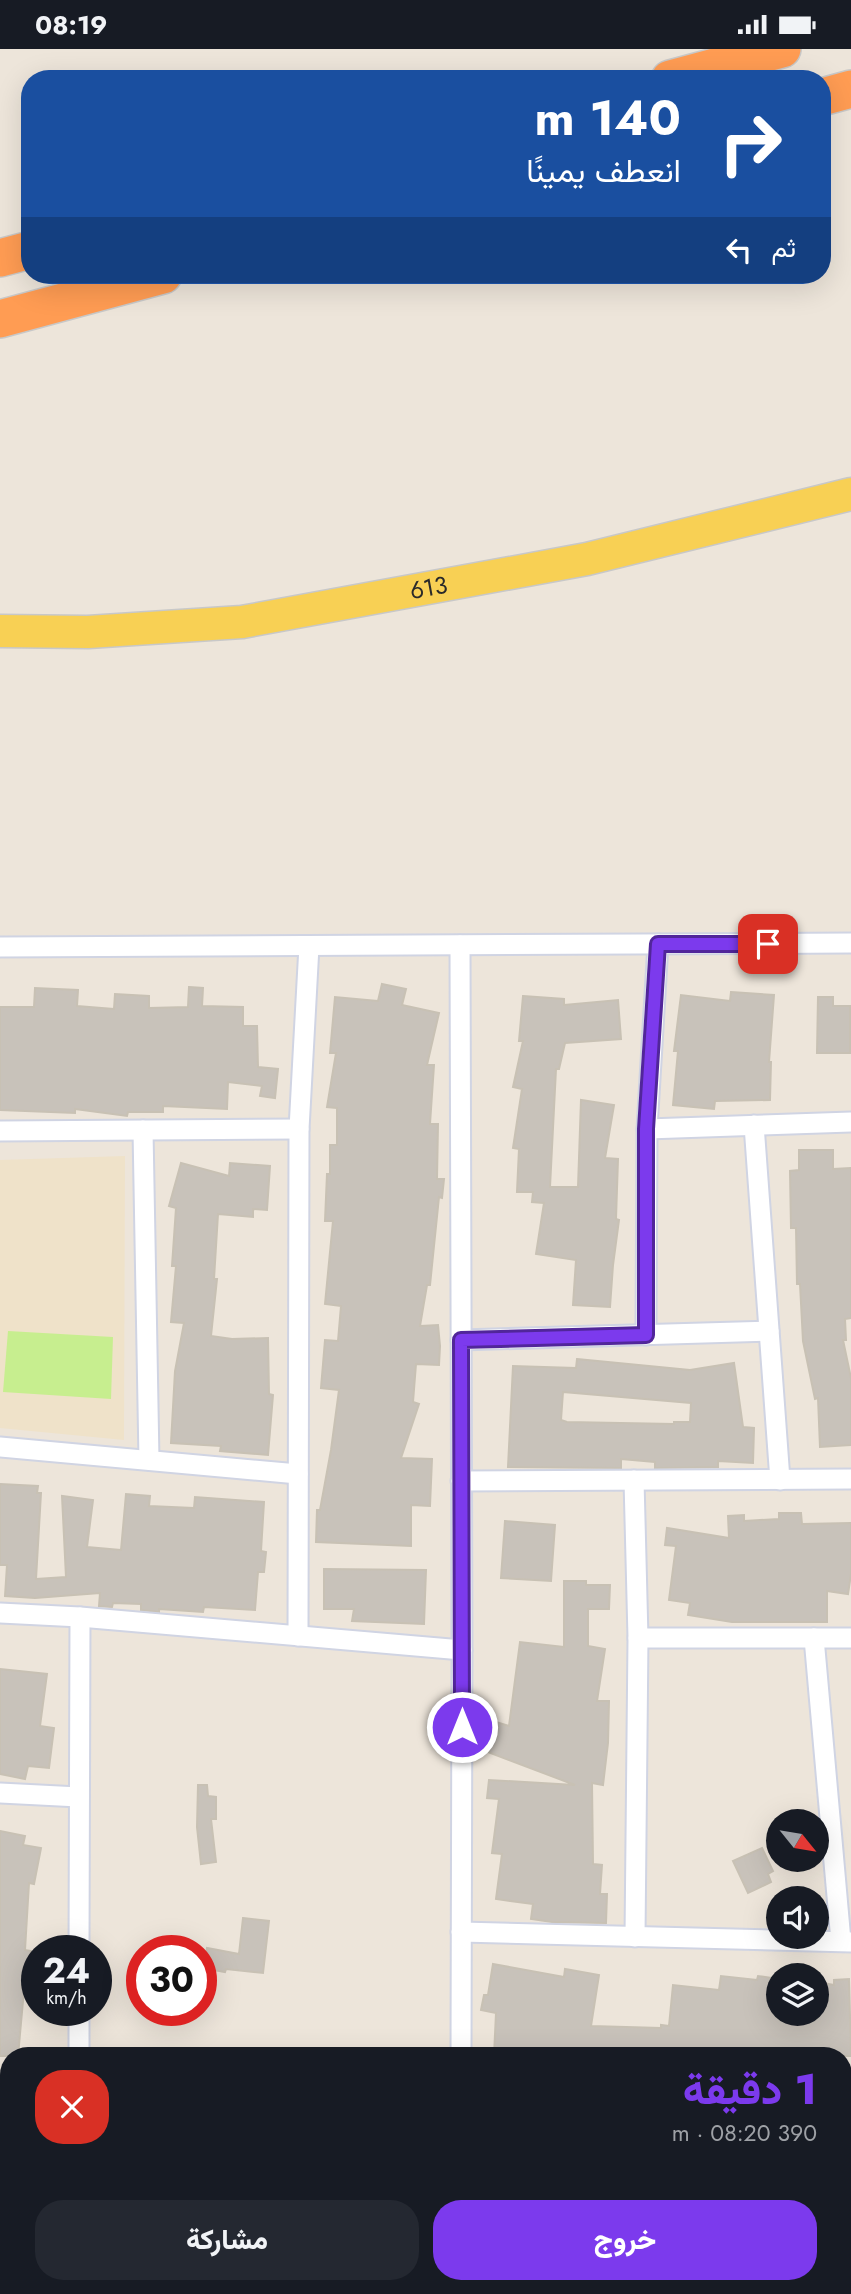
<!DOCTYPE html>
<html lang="ar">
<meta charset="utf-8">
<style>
body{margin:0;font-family:Jost,Vazirmatn,sans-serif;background:#242831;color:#f1f3f6;direction:rtl;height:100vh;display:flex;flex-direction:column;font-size:26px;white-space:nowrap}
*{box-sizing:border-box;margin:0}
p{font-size:23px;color:#9ea1a6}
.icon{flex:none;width:38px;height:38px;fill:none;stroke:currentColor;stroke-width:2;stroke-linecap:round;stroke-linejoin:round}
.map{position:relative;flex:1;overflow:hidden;direction:ltr}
.details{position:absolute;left:0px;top:1998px;width:852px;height:247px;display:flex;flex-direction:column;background:#171b24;border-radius:28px 28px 0 0;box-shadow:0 7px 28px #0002;direction:rtl}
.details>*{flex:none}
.top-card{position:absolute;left:21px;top:21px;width:810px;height:214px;border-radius:28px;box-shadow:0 7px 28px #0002;direction:rtl;background:#1a4fa0;color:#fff;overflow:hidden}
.needle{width:46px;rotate:120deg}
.fabs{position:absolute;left:766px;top:1760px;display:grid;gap:14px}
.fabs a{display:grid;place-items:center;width:63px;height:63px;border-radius:50%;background:#171b24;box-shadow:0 7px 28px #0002;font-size:35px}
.speed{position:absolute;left:21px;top:1886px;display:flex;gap:14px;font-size:35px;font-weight:700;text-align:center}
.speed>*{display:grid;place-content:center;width:91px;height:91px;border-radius:50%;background:#171b24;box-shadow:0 7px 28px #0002;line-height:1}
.speed small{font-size:18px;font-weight:400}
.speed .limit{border:10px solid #d22;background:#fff;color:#111}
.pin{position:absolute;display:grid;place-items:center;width:60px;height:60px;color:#fff;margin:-30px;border-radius:14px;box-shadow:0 4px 10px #0006}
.me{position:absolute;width:77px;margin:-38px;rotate:0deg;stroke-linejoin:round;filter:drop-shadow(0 0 5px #0008)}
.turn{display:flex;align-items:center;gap:24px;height:147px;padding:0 35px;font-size:32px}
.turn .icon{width:91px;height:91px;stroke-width:2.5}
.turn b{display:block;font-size:49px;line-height:60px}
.then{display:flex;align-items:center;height:66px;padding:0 35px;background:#0003;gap:14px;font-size:26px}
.round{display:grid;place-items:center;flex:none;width:74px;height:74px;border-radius:28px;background:#242831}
.summary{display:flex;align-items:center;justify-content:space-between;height:119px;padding:0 35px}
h1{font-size:42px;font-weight:800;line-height:52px;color:#7c3aed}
.button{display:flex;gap:14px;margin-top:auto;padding:14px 35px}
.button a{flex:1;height:80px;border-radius:28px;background:#7c3aed;color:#fff;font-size:28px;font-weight:800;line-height:80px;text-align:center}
.button a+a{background:#242831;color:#f1f3f6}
.status{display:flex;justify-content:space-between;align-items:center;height:49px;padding:0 35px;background:#171b24;direction:ltr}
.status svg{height:19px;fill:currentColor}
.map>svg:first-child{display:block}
.education{fill:#efe2c9}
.pitch{fill:#c7ee8f}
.building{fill:#c8c2ba;stroke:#c8c1b4;stroke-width:2;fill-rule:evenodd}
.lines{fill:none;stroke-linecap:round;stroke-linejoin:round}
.street-casing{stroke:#d0d4e3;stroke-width:23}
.primary-casing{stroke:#c8c8c8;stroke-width:35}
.highway-casing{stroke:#c8c8c8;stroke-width:40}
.street{stroke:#fff;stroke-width:19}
.primary{stroke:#f8d054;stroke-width:32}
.highway{stroke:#ff9c53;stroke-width:37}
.route-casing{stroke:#51269a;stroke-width:18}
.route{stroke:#7c3aed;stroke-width:12}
.labels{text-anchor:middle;stroke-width:7;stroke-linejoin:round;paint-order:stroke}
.street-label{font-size:24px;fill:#2a2a2a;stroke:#fff}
</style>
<div class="status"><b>08:19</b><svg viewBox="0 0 49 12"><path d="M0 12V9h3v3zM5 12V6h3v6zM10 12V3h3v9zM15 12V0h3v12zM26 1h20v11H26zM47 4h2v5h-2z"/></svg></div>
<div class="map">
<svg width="851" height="2245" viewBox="0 0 851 2245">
<rect width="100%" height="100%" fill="#ede5da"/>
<path class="education" d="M125,1107L124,1391L0,1379V1111Z"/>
<path class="pitch" d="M8,1282L113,1288L111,1350L3,1343Z"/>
<g class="building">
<path d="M382,935L406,940L402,956L439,964L427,1016H434L430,1075H438L437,1130H444L442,1149L439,1148L430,1236H427L420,1277L438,1276L440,1297L439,1316L416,1315L413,1353L419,1355L401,1409L432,1410L430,1457L411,1456V1497L316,1493L317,1461H320L331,1401L339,1341L321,1339L325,1291L338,1292L341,1257L325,1255L333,1172H325L327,1125H330V1096H337V1059L327,1058L336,1004H330L335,948L378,952Z"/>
<path d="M189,938L203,939L202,957L243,958V977H257L258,1018L278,1020L275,1049L260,1047L262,1037L228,1033L227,1060L163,1057V1063H128L127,1067L75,1060V1064L0,1061V958H34L35,939L78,941L77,957L114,960L115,945L149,947V959L188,958Z"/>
<path d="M731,943L774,946L769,1013H771L770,1051L715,1052L714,1060L673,1056L678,1002H674L681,946L730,952Z"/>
<path d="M523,947L564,950V956L618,951L621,990L565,994L559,1020H556L550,1138H578L581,1051L614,1056L605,1109L618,1110L616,1170L619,1171L613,1216L610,1258L573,1256L576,1211L536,1205L544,1154L532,1153L533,1143H517L519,1100L513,1099L522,1040L513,1038L523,992H519Z"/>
<path d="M818,948H833V957H850V1004H817Z"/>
<path d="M799,1101H833V1120L851,1119V1269L845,1270L846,1291H843L851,1329V1396L820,1398L818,1349L815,1350L803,1292L800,1235H797L796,1179H791L790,1122L799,1121Z"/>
<path d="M181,1114L229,1127L230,1114L270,1117L267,1161L253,1160V1168L218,1165L214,1230H217L211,1287L232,1290L268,1289L269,1345L273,1346L268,1406L220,1402L221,1397L171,1394L175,1322L184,1274L171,1273L176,1217H172L176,1159L169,1157Z"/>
<path d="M577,1310L690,1321L734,1314L743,1378L754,1379L753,1414L718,1412V1418L655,1419V1413L621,1410V1419L508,1418L513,1317L576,1319ZM563,1343L691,1354L690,1373H674V1375L567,1373L561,1371Z"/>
<path d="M0,1435L38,1437L37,1444H41L36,1530L66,1528L62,1447L93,1451L87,1498L121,1501L126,1445L150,1447L149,1457L194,1459L195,1448L264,1453L261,1502L266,1503L264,1523H258L255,1561L204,1558L203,1563L159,1560V1563L141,1561V1555L113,1554L112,1558L99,1557L100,1544L35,1549L5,1547L7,1516H0Z"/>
<path d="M779,1464H801L802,1475L851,1474V1525L848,1545L827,1542V1573H732L688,1566L690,1554L669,1551L676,1497L665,1496L667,1479L729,1489L728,1467L744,1466V1472L779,1470Z"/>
<path d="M505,1472L555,1476L551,1532L501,1529Z"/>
<path d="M324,1520L426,1521L424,1575L352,1572L354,1560H324Z"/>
<path d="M564,1532H586V1536H610L609,1560H588V1597L605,1600L597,1652H609L608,1694L603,1736L592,1734L593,1815L602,1816L600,1845H607L606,1874L552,1873L531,1870L533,1855L496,1850L502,1805L492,1804L499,1750L487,1749L489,1731L575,1736L485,1702L496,1673L509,1677L520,1593L564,1598Z"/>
<path d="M0,1620L47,1625L40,1677L54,1679L49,1719L28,1717L25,1730L0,1725Z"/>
<path d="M198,1736H207L208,1747L216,1748V1770H211L216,1813L201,1815L197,1778Z"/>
<path d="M0,1782L25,1787L23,1796L41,1799L34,1835L29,1834L25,1901L31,1902L27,1942L24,1941L18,2007H0Z"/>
<path d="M762,1799L773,1822L768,1825L771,1833L748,1844L733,1812Z"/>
<path d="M243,1869L269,1872L263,1924L226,1920L225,1923L203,1919L207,1899L239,1905Z"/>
<path d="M493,1915L564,1928L565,1920L599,1926L591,1977L661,1979V1976L669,1977L673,1936L719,1941L721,1927L757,1931L758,1927L779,1930V1965H817V1933L834,1936V1931L849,1930L851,2007H494L496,1964L481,1961L484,1946H488Z"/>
</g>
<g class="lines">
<defs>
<g id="street">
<path d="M460,896L462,1601L461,2007"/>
<path d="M0,898L851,894"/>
<path d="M754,1076L780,1431"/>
<path d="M647,1080L851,1073"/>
<path d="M143,1081L149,1411"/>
<path d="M0,1082L299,1080"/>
<path d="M646,1286L647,1080L658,895"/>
<path d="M461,1291L769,1282"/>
<path d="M0,1398L298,1425"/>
<path d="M634,1431L638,1589L635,1888"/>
<path d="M461,1432L851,1430"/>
<path d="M0,1564L80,1568L462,1601"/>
<path d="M298,1587L299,1080L309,897"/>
<path d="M638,1589H851"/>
<path d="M814,1589L841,1892"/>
<path d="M0,1744L79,1748"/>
<path d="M461,1883L851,1893"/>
<path d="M79,1902L80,1568"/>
<path d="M79,2007V1962"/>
<path d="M844,2065L851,2066"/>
<path d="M82,2236V2245"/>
<path d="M326,2236L851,2243"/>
<path d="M254,2245V2236"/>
</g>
<g id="primary">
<path id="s1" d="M0,582L88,583L242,573L587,510L851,445"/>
</g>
<g id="highway">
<path d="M670,30L782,0"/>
<path d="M822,48L851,40"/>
<path d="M0,209L30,201"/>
<path d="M0,270L163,226"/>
</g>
</defs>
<use href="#street" class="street-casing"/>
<use href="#primary" class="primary-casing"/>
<use href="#highway" class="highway-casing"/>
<use href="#street" class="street"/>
<use href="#primary" class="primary"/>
<use href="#highway" class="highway"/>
</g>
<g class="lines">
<defs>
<path id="route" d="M462,1678L461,1291L646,1286V1080L658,895H768"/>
</defs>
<use href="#route" class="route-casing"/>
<use href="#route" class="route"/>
</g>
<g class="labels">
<g class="street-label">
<text dy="8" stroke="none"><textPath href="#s1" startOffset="432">613</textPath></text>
</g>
</g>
</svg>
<div class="fabs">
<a><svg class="needle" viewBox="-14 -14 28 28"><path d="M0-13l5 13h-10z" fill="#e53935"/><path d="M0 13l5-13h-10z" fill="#9ea1a6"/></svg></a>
<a><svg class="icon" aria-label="sound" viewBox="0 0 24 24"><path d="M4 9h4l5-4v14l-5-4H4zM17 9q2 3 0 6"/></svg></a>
<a><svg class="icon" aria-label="layers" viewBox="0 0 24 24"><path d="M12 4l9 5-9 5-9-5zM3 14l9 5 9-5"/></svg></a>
</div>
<div class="speed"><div>24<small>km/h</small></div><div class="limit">30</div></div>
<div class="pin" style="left:768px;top:895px;background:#d93025"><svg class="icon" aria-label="arrive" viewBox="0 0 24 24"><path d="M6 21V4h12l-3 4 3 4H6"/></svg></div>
<svg class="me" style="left:462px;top:1678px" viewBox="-20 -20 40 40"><circle r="17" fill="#7c3aed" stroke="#fff" stroke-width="3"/><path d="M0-11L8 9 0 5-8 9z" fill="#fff"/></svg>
<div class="top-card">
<div class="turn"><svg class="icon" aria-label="right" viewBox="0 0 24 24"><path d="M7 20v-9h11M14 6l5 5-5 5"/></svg><div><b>140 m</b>انعطف يمينًا</div></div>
<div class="then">ثم<svg class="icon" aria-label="left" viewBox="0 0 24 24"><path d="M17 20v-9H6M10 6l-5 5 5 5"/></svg></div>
</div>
<section class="details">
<div class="summary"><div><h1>1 دقيقة</h1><p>390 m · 08:20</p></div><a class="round" style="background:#d93025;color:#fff"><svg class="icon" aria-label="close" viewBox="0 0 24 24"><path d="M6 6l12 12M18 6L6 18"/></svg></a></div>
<div class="button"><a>خروج</a><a>مشاركة</a></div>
</section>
</div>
